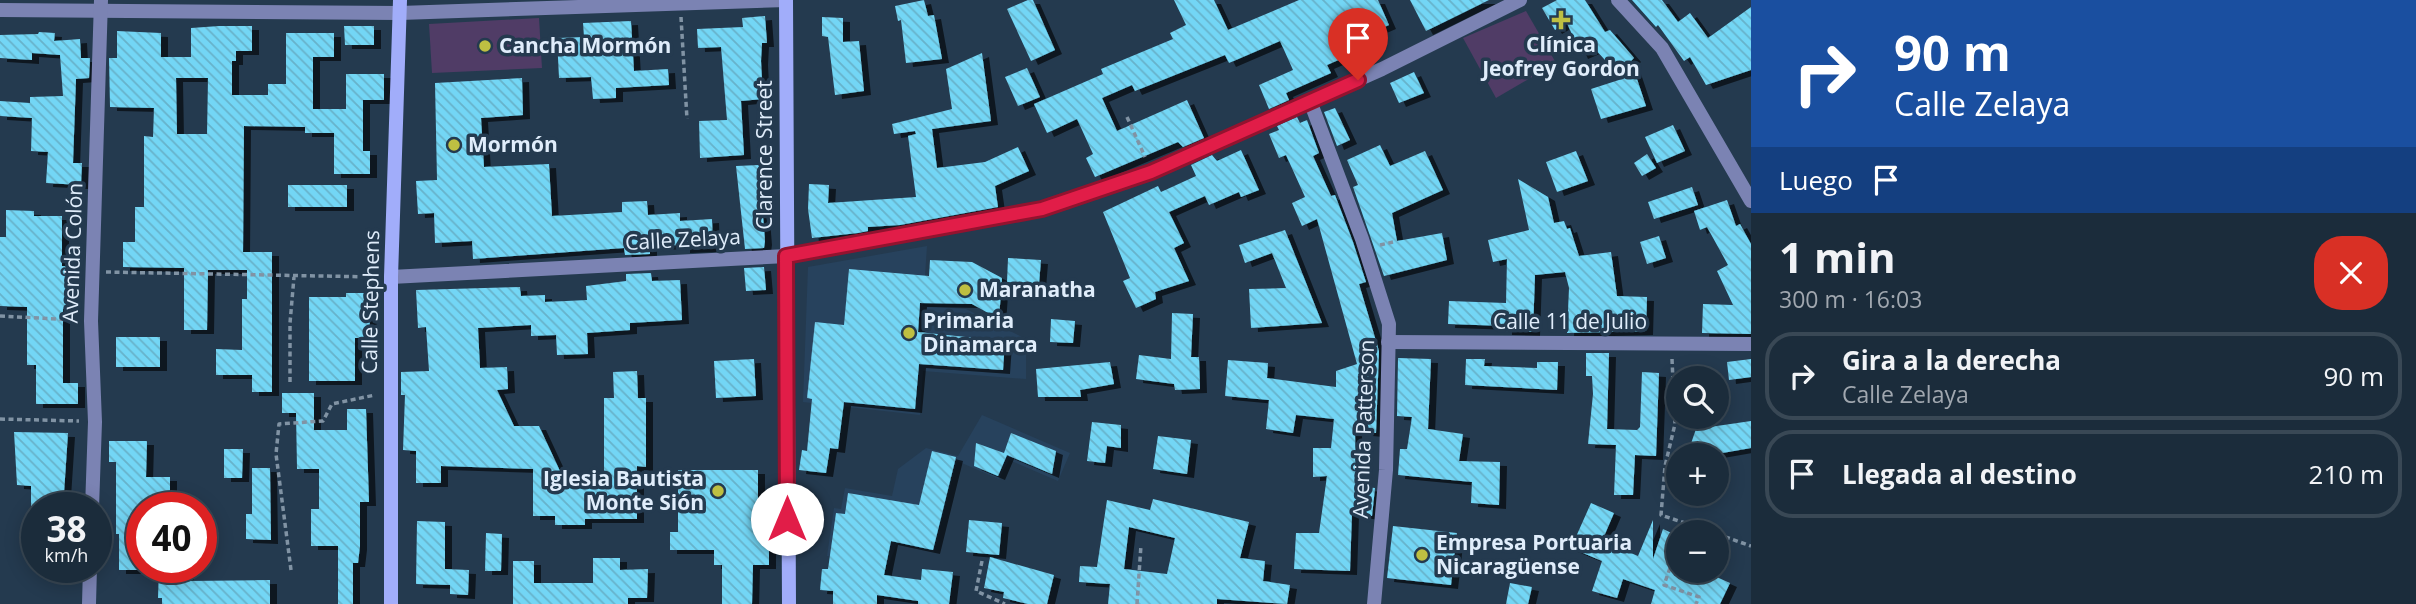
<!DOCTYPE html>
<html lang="es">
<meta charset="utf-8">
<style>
body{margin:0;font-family:"Open Sans",sans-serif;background:#283846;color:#f1f3f6;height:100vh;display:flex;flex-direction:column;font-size:26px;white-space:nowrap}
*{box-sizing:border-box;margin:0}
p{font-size:23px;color:#a0a7af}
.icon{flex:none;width:38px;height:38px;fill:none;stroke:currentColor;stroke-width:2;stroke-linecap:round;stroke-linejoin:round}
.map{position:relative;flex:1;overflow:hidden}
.side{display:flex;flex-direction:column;background:#1b2c3b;width:665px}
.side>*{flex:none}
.top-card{background:#1a4fa0;color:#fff;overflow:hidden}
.controls{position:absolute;left:1666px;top:366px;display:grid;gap:14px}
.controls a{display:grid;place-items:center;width:63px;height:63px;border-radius:50%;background:#1b2c3b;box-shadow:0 4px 18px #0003,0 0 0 2px #394855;font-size:35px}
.speed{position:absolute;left:21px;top:492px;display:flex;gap:14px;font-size:35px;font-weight:700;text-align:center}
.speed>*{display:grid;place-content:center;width:91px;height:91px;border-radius:50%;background:#1b2c3b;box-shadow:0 4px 18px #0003,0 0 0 2px #394855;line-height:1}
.speed small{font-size:18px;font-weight:400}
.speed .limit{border:10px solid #d22;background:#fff;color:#111}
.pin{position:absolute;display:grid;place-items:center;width:60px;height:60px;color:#fff;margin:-72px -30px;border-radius:50% 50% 50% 0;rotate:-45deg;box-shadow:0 0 7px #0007}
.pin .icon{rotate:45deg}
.me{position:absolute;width:77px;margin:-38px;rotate:0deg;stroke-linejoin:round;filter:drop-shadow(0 0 5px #0008)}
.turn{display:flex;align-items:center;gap:24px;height:147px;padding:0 28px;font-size:32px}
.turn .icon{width:91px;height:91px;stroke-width:2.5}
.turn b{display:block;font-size:49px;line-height:60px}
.then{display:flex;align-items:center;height:66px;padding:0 28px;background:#0003;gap:14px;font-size:26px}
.round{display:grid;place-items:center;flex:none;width:74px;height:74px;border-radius:28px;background:#283846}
.headline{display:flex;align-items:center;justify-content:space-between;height:119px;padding:0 28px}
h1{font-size:42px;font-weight:700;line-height:52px}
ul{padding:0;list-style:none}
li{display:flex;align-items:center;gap:21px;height:88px;margin:0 14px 10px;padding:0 14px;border:4px solid #394855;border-radius:28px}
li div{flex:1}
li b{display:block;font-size:26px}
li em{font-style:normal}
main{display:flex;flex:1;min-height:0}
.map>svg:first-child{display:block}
.built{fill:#27425d}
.pitch{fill:#503c66}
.building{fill:url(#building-back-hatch);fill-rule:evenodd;filter:url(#shadow)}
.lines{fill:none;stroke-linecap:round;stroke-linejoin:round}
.path{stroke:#8193a4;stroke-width:3.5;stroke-dasharray:5 3.5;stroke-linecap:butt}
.street{stroke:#7b83b3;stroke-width:14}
.secondary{stroke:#a1adfa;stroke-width:14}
.route-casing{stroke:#92132f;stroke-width:18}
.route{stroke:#e11d48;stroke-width:12}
.poi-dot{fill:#bebf42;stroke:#243a4f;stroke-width:2.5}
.labels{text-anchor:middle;stroke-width:7;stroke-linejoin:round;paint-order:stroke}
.poi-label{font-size:21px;font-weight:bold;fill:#e0edfb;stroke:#243a4f;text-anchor:start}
.street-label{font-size:21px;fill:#e0edfb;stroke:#243a4f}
</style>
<main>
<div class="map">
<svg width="1751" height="604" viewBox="0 0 1751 604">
<defs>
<pattern id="building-back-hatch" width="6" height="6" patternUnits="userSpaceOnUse" patternTransform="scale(1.75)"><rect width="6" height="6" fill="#73d6f5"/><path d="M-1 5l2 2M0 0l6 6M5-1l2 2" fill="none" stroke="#67b2ca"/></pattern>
<filter id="shadow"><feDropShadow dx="7" dy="4" stdDeviation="0" flood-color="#0009"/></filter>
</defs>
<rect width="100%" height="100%" fill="#243a4f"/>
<g class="built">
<path d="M927,246L923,306L966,309L1026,339V379L923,371L920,415L803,402L808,267Z"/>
<path d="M982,415L1070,453L1058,481L1009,460L999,479L957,461L934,552L897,543L889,564L827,556L834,508L841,509L845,488L892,496L898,469L926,448L958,456Z"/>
</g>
<g class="pitch">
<path d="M1526,11L1556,63L1496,98L1463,38Z"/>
<path d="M539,18L542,68L432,73L429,24Z"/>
</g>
<g class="building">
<path d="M924,0L928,16L934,15L942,59L906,63L901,20L898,21L895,6Z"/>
<path d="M1028,0H1033L1055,50L1031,61L1007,9Z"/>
<path d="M1174,0H1214L1228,30L1299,0H1378L1389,25L1352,41L1357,52L1327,65L1331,73L1286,93L1289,100L1269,109L1259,85L1293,70L1280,41L1229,63L1225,55L1135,91L1132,85L1102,98L1117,131L1187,100L1204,138L1183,147L1178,142L1095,177L1086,158L1093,154L1077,119L1047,133L1034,104L1103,74L1101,69L1173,39L1170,33L1186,25Z"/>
<path d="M1410,0H1489L1426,31Z"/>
<path d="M1557,0H1585L1605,32L1610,30L1634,58L1631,61L1646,106L1601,119L1591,89L1622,79L1595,49L1581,55L1567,23L1555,30L1542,8Z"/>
<path d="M1632,0H1662L1678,22L1690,13L1708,38L1751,7V70L1706,85L1690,57L1684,61L1658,25L1656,27Z"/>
<path d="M765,16L767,43H762L761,61L763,99L741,101L744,155L700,158L699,121L727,120L721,47L698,48L697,29L743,27L742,18Z"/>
<path d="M822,17L843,18V42L859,41L864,91L835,95L828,37L822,36Z"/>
<path d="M631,21L634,71L668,69L669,85L616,88V98L593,99L591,77L559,78L557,38L584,37L583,23Z"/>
<path d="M219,26H252V51H236V61H232V95H268V84H286V33H334V57H313V109H346V74H384V100H363V151H370V174H334V133H305V127L244,126L243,252H272V392H252V375H216V349L242,350V299H247V270H208L207,330H184V268L123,267V242H135V207H144V136L153,137L154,108L110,107L109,58H117V31L161,33V57H191V28ZM176,78H208L207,134H177Z"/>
<path d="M344,26H374V45H345Z"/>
<path d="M39,32L55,33L54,41L80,39L81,58H90L89,78L76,79L73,163H82L81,185L46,183L48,152L31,151L32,118L0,116V101L30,103V97L63,96L60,55L32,53V60L0,58V35L38,34Z"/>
<path d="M982,53L991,121L932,129L937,168L985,162L1018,147L1029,171L995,186L998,207L900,225L868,227V231L858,233L812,238L808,209L809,184L829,185L828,203L916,197L908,136L916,134L915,131L894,134L892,124L952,109L946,69Z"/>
<path d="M1027,68L1040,97L1018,106L1005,77Z"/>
<path d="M1414,72L1424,93L1399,103L1390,83Z"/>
<path d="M522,78L523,115L481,118L484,167L549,164L552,216L622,212V202L647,201L648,215L680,213V221L712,219L713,248L683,249V245L650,246V254L625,255L624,248L473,259L472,241L435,243L434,213L418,214L416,181L437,180L435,83Z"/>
<path d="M1335,108L1350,140L1337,146L1324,112Z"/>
<path d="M1297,117L1300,123L1307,120L1319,153L1313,156L1331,196L1335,195L1353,242L1366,282L1359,284L1379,351L1376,433L1355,431L1356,486L1375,488L1372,516L1352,513L1350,571L1294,569L1296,533H1319L1327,476L1313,477V448H1331L1334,419L1296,415L1293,433L1266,429L1269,400L1225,396L1228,360L1268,363L1267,378L1336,387V371L1357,364L1317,219L1302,226L1292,203L1305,197L1286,155L1279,158L1269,134L1279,130L1277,126Z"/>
<path d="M1673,125L1685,151L1657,163L1645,137Z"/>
<path d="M1380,145L1390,166L1425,151L1443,190L1392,213L1397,241L1442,233L1447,260L1384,276L1353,187L1358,185L1347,160Z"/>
<path d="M1241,150L1259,190L1241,197L1239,192L1209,205L1205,196L1169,212L1184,243L1174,248L1189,281L1155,292L1156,299L1136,308L1123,281L1130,278L1103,212L1158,186L1161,192L1196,176L1191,165L1212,155L1217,161Z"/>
<path d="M1576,151L1588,181L1557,192L1546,162Z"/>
<path d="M1647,154L1656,168L1642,176L1634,163Z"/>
<path d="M759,165L765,241L764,248L745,249L736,166Z"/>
<path d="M1518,179L1548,197L1554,223L1564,221L1567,229L1570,228L1579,256L1611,252L1617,296L1647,297L1646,331L1567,333L1569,288L1565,272L1535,275L1533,332L1505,331V326L1448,324L1449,301L1506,303L1507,259L1493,262L1488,240L1529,230Z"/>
<rect x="288" y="185" width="59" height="22"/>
<path d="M1692,187L1698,205L1654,219L1648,202Z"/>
<path d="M1727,200L1736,226L1740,224L1751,244V334L1702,333L1703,304L1733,305L1717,271L1728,265L1707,227L1700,230L1694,211Z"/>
<path d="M6,210L34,211V216H62V266L72,267L71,309H63V383H78V404H36V365H27V307L0,306V237H6Z"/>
<path d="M1285,230L1322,323L1251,328L1249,289L1286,288L1272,253L1245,263L1239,245Z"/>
<path d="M1659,236L1666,258L1647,264L1640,242Z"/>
<path d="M1008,258L1041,260L1039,284L1007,282Z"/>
<path d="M930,260L972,262L1002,278L999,319L972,304L920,303L918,332L1005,341L1003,370L919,364L915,409L844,402L838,449L830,448L826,473L799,470L802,450L807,451L812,399L807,398L815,322L844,325L849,269L929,276Z"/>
<path d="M764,267L766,290L746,291L744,268Z"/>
<path d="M651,273L652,281L680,280L682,320L630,323V330L587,333L588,354L557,355L556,335L531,336V325L478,328L480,368L507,367L508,389L497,390L514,426H539L566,484H604V398H614L613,372L637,371L638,398H646V467L637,466V519H585V525H555V516H533V469L441,466V483H416V451L403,450L405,395H401V372L429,371L426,327L418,328L416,290L520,287L521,296L545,295V302L587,300L586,286L626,281V274Z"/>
<path d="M346,293H369L370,338H355V381H309V297H346Z"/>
<path d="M1172,313L1193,314L1191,357H1199L1200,389L1175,390L1174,384L1136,379L1139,355L1171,359Z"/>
<path d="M1051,319L1075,321L1073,343L1050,342Z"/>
<rect x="116" y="337" width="44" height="30"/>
<path d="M1586,353H1609L1607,429L1637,430L1640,427L1642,372L1659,373L1656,456L1635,455L1633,495H1614L1616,445L1588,444L1593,394L1592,376H1586Z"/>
<path d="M1398,358L1431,359L1428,429L1463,434L1459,461L1500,462L1499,505L1471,503L1472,482L1398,475L1400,449H1407L1412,417L1397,416Z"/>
<path d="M754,359L756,396L716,398L714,361Z"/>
<path d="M1466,359H1485L1484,366L1537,368V362H1558L1557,390L1465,385Z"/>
<path d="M1751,359V377L1729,380L1727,362Z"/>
<path d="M1110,362L1114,384L1080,390L1081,397H1038L1036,369Z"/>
<path d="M282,393H314V430H347V409H366L369,502H360V546L358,563H353V604H338V546H311V509H319V469H297L296,413H282Z"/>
<path d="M1751,421V448L1711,455H1687L1696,429Z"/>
<path d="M1092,422L1121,425V448L1107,446L1105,463L1087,461Z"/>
<path d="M14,432L68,433L63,508H31V486L17,485Z"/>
<path d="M1011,433L1056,451L1052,474L1007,455L998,476L974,466L976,443L1004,453Z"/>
<path d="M1158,436L1191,440L1187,474L1153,469Z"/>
<path d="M109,441H147L146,477H170V505H142V570H119V534H116V462H109Z"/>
<path d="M224,449H243L242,478H224Z"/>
<path d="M932,451L956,457L933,550L891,541L884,575L921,580L922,569L953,572L949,604H918V601L877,595V604H833V591L820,590L822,569H828L836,513L845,514L848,493L919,505Z"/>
<path d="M252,468H270L271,540L246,539V514H252Z"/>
<path d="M678,470H758V527H769V565H753L752,604H722V565H714V550H670V532H678Z"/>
<path d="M1153,499L1249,522L1240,558L1265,561L1263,581L1290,585L1287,604L1217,599V604H1108L1110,584L1079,582L1080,566L1097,567L1107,500L1150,510ZM1129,527L1175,538L1167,574L1124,569Z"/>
<path d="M1591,503L1614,513L1602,541L1638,556L1653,520V559L1663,529L1678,536V570H1701L1730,583L1720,604H1651L1655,590L1623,579L1617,598L1592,591L1602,561L1571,548Z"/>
<path d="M969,520L1002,523L999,555L966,552Z"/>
<path d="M417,521L445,522V569L469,570L468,595L450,594V585L416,584Z"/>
<path d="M1393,526L1457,533L1451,585L1387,578Z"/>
<path d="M486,533L502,534L501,571H485Z"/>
<path d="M990,557L1054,575L1047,604H1028L1003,598L1004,592L984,588Z"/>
<path d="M593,558H620V570L648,569L647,598H628V604H513V561H534V583H593Z"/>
<path d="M159,567H173V574H187V581L270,580V604H162V598H158Z"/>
<path d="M1510,583L1532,587L1528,604H1506Z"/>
</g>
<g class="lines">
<g class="path">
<path d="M681,17L687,119"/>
<path d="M1127,117L1145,157"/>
<path d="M1380,245L1393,242"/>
<path d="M106,272L375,277"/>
<path d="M0,316L75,320"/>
<path d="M1672,359L1675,424L1665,466L1661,515L1712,532"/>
<path d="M290,382V323L294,277"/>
<path d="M0,419L79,421"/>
<path d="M1717,534L1751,546"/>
<path d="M982,561L976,591L1005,604"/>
<path d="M1670,568L1664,585L1699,597L1696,604"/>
<path d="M291,570L276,454L279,424L323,421L332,404L375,395"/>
<path d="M1137,604L1141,545"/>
</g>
<g class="street">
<path d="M1618,0L1662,48L1751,201"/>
<path d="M0,10L400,13L786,0"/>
<path d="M1310,101L1362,239L1389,324L1386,470L1374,604"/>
<path d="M391,277L787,256L1042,209L1151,172L1382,69L1520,0"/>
<path d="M1388,342L1751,344"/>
<path d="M92,508L95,422L91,321L101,0"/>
<path d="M89,604L90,567"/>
</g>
<g class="secondary">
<path d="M786,0L789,604"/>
<path d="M391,604V277L400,0"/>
</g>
</g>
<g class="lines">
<defs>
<path id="route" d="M787,519L786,256L1042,209L1151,172L1358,80"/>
</defs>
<use href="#route" class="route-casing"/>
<use href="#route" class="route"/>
</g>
<g class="poi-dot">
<path d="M1557.5 9.5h7v7h7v7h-7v7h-7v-7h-7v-7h7z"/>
<circle cx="485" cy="46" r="7"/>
<circle cx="454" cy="145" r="7"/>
<circle cx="965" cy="290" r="7"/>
<circle cx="909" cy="333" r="7"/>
<circle cx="718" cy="491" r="7"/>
<circle cx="1422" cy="555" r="7"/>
</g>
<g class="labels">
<g class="poi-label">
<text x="1561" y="52" text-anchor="middle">Clínica<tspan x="1561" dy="24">Jeofrey Gordon</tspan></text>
<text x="499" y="53">Cancha Mormón</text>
<text x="468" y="152">Mormón</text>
<text x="979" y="297">Maranatha</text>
<text x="923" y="328">Primaria<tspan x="923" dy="24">Dinamarca</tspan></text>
<text x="704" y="486" text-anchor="end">Iglesia Bautista<tspan x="704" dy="24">Monte Sión</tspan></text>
<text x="1436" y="550">Empresa Portuaria<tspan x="1436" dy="24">Nicaragüense</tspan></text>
</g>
<g class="street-label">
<text transform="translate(765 155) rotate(-90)" y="7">Clarence Street</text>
<text transform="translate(683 240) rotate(-3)" y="7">Calle Zelaya</text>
<text transform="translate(73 253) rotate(-88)" y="7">Avenida Colón</text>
<text transform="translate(371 302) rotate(-89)" y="7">Calle Stephens</text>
<text x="1570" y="329">Calle 11 de Julio</text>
<text transform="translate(1364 429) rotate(-88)" y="7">Avenida Patterson</text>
</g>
</g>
</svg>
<div class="controls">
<a><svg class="icon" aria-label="search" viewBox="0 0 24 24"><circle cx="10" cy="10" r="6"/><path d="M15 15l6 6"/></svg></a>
<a>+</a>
<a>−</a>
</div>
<div class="speed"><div>38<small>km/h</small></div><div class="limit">40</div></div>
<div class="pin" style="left:1358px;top:80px;background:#d93025"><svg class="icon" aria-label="arrive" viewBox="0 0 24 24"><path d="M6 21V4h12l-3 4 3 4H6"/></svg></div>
<svg class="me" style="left:787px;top:519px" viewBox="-20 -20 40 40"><circle r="19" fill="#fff"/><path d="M0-13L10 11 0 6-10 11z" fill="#e11d48"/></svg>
</div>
<section class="side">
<div class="top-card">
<div class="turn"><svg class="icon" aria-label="right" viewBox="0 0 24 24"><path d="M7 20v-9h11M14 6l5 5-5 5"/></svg><div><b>90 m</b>Calle Zelaya</div></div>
<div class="then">Luego<svg class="icon" aria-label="arrive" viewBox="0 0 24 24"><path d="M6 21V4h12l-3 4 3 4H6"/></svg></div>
</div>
<div class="headline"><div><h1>1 min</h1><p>300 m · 16:03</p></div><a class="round" style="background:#d93025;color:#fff"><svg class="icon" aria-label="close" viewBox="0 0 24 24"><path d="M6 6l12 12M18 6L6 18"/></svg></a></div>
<ul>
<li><svg class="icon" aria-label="right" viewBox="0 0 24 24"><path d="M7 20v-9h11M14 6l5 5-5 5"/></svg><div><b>Gira a la derecha</b><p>Calle Zelaya</p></div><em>90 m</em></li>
<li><svg class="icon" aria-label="arrive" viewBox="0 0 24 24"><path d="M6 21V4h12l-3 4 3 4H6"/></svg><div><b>Llegada al destino</b></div><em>210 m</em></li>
</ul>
</section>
</main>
